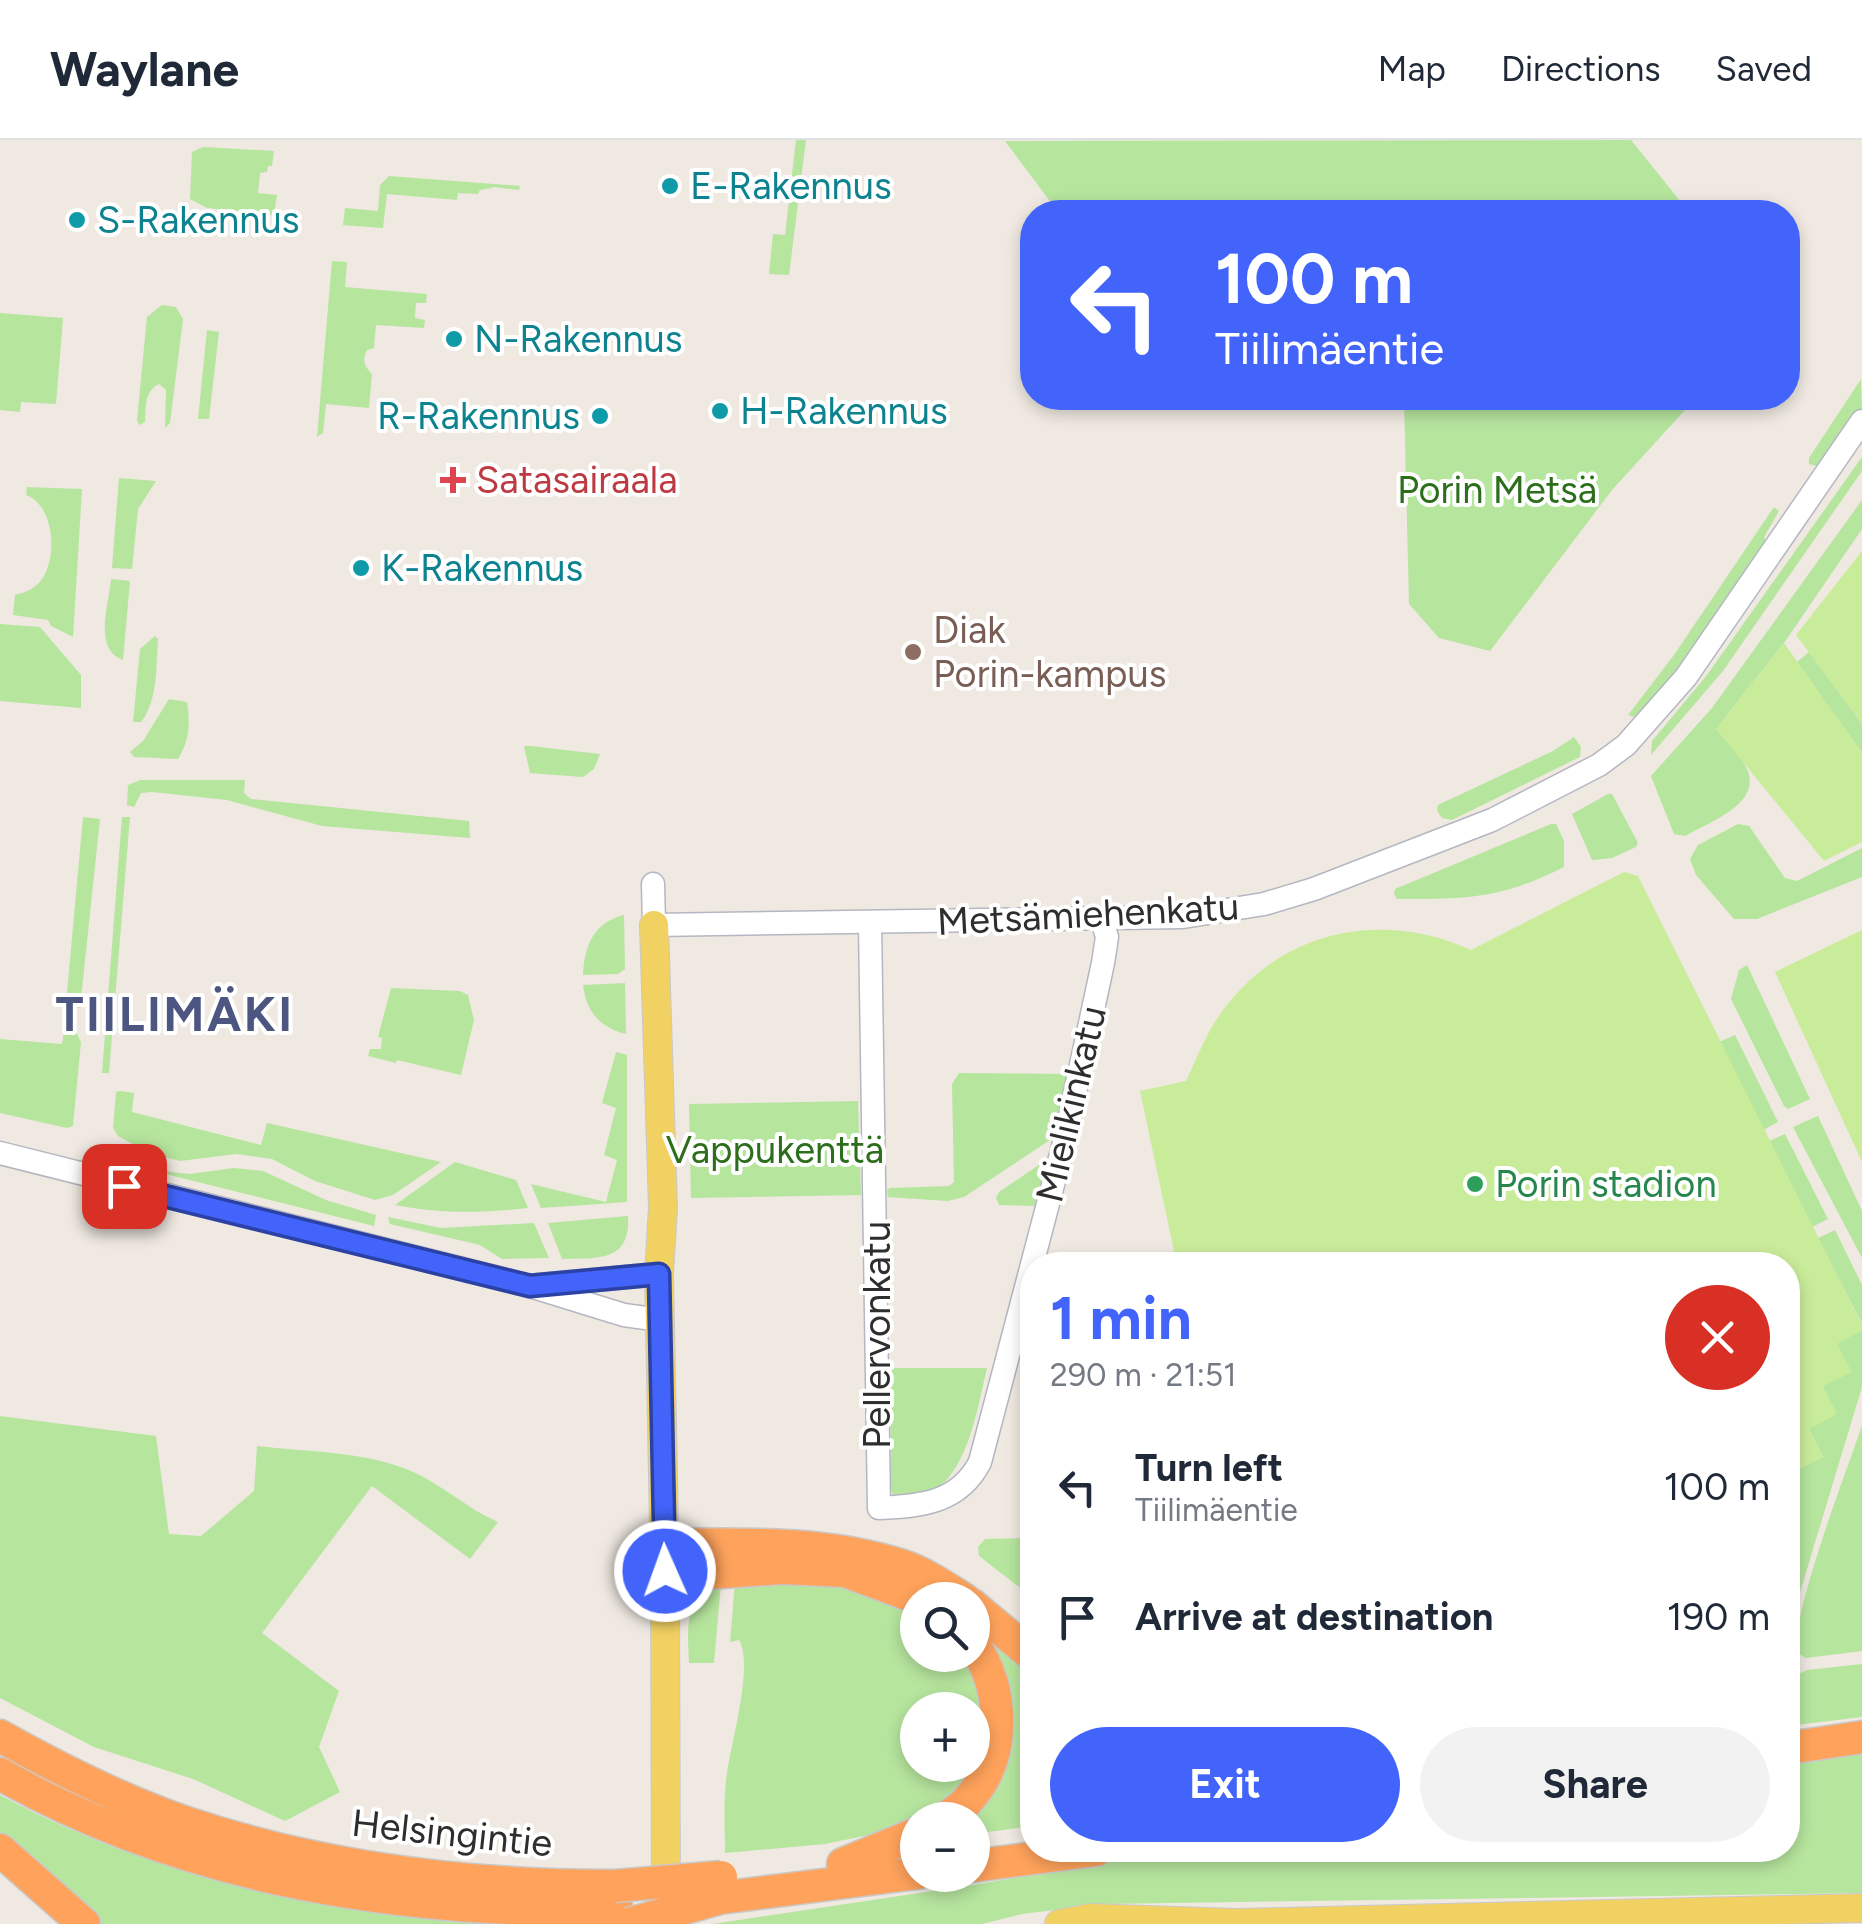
<!DOCTYPE html>
<meta charset="utf-8">
<style>
body{margin:0;font-family:Figtree,sans-serif;background:#f2f2f3;color:#1f2937;height:100vh;display:flex;flex-direction:column;font-size:38px;white-space:nowrap}
*{box-sizing:border-box;margin:0}
p{font-size:32px;color:#747a83}
.icon{flex:none;width:55px;height:55px;fill:none;stroke:currentColor;stroke-width:2;stroke-linecap:round;stroke-linejoin:round}
.map{position:relative;flex:1;overflow:hidden}
.drawer{position:absolute;left:1020px;top:1112px;width:780px;height:610px;display:flex;flex-direction:column;background:#fff;border-radius:40px;box-shadow:0 5px 15px #0003}
.drawer>*{flex:none}
.banner{position:absolute;left:1020px;top:60px;width:780px;height:210px;border-radius:40px;box-shadow:0 5px 15px #0003;background:#4264fb;color:#fff;overflow:hidden}
.controls{position:absolute;left:900px;top:1442px;display:grid;gap:20px}
.controls a{display:grid;place-items:center;width:90px;height:90px;border-radius:50%;background:#fff;box-shadow:0 5px 15px #0003;font-size:50px}
.pin{position:absolute;display:grid;place-items:center;width:85px;height:85px;color:#fff;margin:-42px;border-radius:20px;box-shadow:0 5px 15px #0006}
.me{position:absolute;width:110px;margin:-55px;rotate:358deg;stroke-linejoin:round;filter:drop-shadow(0 0 8px #0008)}
.turn{display:flex;align-items:center;gap:35px;height:210px;padding:0 30px;font-size:45px}
.turn .icon{width:130px;height:130px;stroke-width:2.5}
.turn b{display:block;font-size:70px;line-height:85px}
.round{display:grid;place-items:center;flex:none;width:105px;height:105px;border-radius:52px;background:#f2f2f3}
.overview{display:flex;align-items:center;justify-content:space-between;height:170px;padding:0 30px}
h1{font-size:60px;font-weight:700;line-height:75px;color:#4264fb}
.primary-button{display:flex;gap:20px;margin-top:auto;padding:20px 30px}
.primary-button a{flex:1;height:115px;border-radius:60px;background:#4264fb;color:#fff;font-size:40px;font-weight:700;line-height:115px;text-align:center}
.primary-button a+a{background:#f2f2f3;color:#1f2937}
ul{padding:0;list-style:none}
li{display:flex;align-items:center;gap:30px;height:130px;padding:0 30px}
li div{flex:1}
li b{display:block;font-size:38px}
li em{font-style:normal}
header{display:flex;align-items:center;gap:60px;box-sizing:border-box;height:140px;padding:0 50px;background:#fff;border-bottom:2px solid #e0e1e3}
header strong{font-size:48px}
nav{display:flex;gap:55px;margin-inline-start:auto;font-size:35px}
.map>svg:first-child{display:block}
.green{fill:#b6e59e;fill-rule:evenodd}
.pitch{fill:#c9ec9a}
.lines{fill:none;stroke-linecap:round;stroke-linejoin:round}
.minor-casing{stroke:#b4b7c1;stroke-width:25}
.major-casing{stroke:#c9c9c9;stroke-width:30}
.highway-casing{stroke:#c9c9c9;stroke-width:35}
.minor{stroke:#fff;stroke-width:22}
.major{stroke:#f2d163;stroke-width:28}
.highway{stroke:#ffa35c;stroke-width:32}
.highway-bridge-casing{stroke:#c9c9c9;stroke-width:35;stroke-linecap:butt}
.highway-bridge{stroke:#ffa35c;stroke-width:32}
.route-casing{stroke:#2b41a3;stroke-width:25}
.route{stroke:#4264fb;stroke-width:18}
.culture-dot{fill:#0f9aa8;stroke:#fff;stroke-width:4}
.health-dot{fill:#e0444e;stroke:#fff;stroke-width:4}
.education-dot{fill:#8d6e63;stroke:#fff;stroke-width:4}
.leisure-dot{fill:#2e9e5b;stroke:#fff;stroke-width:4}
.labels{text-anchor:middle;stroke-width:8;stroke-linejoin:round;paint-order:stroke}
.culture-label{font-size:38px;fill:#0d838f;stroke:#fff;text-anchor:start}
.health-label{font-size:38px;fill:#be3a42;stroke:#fff;text-anchor:start}
.park-label{font-size:38px;fill:#2c6e1b;stroke:#fff}
.education-label{font-size:38px;fill:#785e54;stroke:#fff;text-anchor:start}
.street-label{font-size:38px;fill:#2e2e2e;stroke:#fff}
.leisure-label{font-size:38px;fill:#27864d;stroke:#fff;text-anchor:start}
.district-label{font-size:48px;font-weight:bold;letter-spacing:2.5px;fill:#4d5680;stroke:#fff}
</style>
<header>
<strong>Waylane</strong>
<nav><a>Map</a><a>Directions</a><a>Saved</a></nav>
</header>
<div class="map">
<svg width="1862" height="1784" viewBox="0 0 1862 1784">
<rect width="100%" height="100%" fill="#efe9e1"/>
<g class="green">
<path d="M796,0H806L789,135L769,134L773,94L785,95Z"/>
<path d="M1631,0L1689,72H1058L1005,1Z"/>
<path d="M203,7L274,11L272,26H268L267,32L260,33L258,53L277,55L274,75L207,68L190,59L192,12Z"/>
<path d="M389,36L520,46L519,50L495,47L480,50L478,54L458,53L457,60L387,54L383,88L343,85L345,68L378,71L380,45Z"/>
<path d="M332,121L347,122L345,147L427,154L426,163H416L415,178L425,180L424,188L376,185L374,208L367,210C362,220 364,226 372,234L369,268L326,264L323,293L317,297Z"/>
<path d="M162,165L176,167L183,179L170,283L165,288L166,250L159,244C144,251 146,268 145,282L139,285L137,280L147,177Z"/>
<path d="M0,173L63,178L56,264L21,262L20,272L0,270Z"/>
<path d="M207,190L219,192L209,279H198Z"/>
<path d="M1861,239L1862,270L1821,327L1809,324V318Z"/>
<path d="M1404,258H1696L1612,350L1490,511L1439,498L1409,464Z"/>
<path d="M1862,317V331L1723,531L1651,615L1652,601L1707,535Z"/>
<path d="M119,338L156,341L138,369L132,429L112,428Z"/>
<path d="M27,347L82,349L73,497L51,486L48,480L13,475L15,455C26,452 35,449 42,439C58,416 54,365 26,355Z"/>
<path d="M1862,360V389L1784,503L1716,589C1726,601 1740,613 1746,627C1765,663 1709,682 1685,696L1674,694L1651,636L1712,568Z"/>
<path d="M1774,367L1779,371L1764,397L1768,405L1681,526L1635,577L1628,575L1674,515Z"/>
<path d="M111,439L130,441L123,520C93,509 109,465 111,439Z"/>
<path d="M0,484L40,487L81,535V568L0,561Z"/>
<path d="M155,496L158,499C156,525 158,561 141,582H133L140,509Z"/>
<path d="M1809,512L1862,584V613L1797,522Z"/>
<path d="M169,559L187,562C190,583 190,600 178,619L134,617L130,612L143,601Z"/>
<path d="M1574,597L1581,607L1580,617L1452,680L1442,678L1437,671L1438,665L1553,611Z"/>
<path d="M524,606H531L600,614L594,629L583,637L530,633Z"/>
<path d="M140,640H245L244,653L251,659L469,681L470,698L322,686L227,660L152,652L141,653L134,667L127,665L128,645Z"/>
<path d="M1608,654H1612L1638,703L1636,707L1612,718L1592,720L1572,674Z"/>
<path d="M83,677L100,679L80,868L66,864Z"/>
<path d="M122,677H130L109,933H102Z"/>
<path d="M1551,684H1556L1564,701V727C1500,759 1468,759 1397,759L1394,754L1395,749Z"/>
<path d="M1738,684L1749,686L1785,738L1797,741L1862,708V737L1757,779H1734L1696,735L1690,719L1698,705Z"/>
<path d="M624,775L625,829L618,834L583,835C584,806 594,782 624,775Z"/>
<path d="M1747,825L1810,959L1788,969L1784,966L1731,859L1739,830Z"/>
<path d="M625,843L626,894C600,888 586,871 583,845Z"/>
<path d="M391,848L460,851L468,855L474,880L461,935L397,920L396,923L368,916L370,909H381L382,898L378,897Z"/>
<path d="M64,891L76,892L81,902L73,986L67,988L0,973V899L62,904Z"/>
<path d="M1735,895L1778,982L1763,990L1719,902Z"/>
<path d="M616,912L627,915V1062L541,1068L531,1044L606,1062L617,1020L604,1015L616,968L602,963Z"/>
<path d="M959,933L1067,934L1053,998L964,1057L948,1061L888,1057L887,1050L890,1048L949,1046L954,1042L952,944Z"/>
<path d="M120,951L134,953L132,972L261,1005L267,983L441,1022L393,1055L375,1060L315,1041L272,1019L237,1014L180,1021L149,1013L118,996L113,988L116,952Z"/>
<path d="M858,961L861,1055L691,1058L689,964Z"/>
<path d="M1818,976L1862,1071V1118L1793,987Z"/>
<path d="M1785,994L1828,1079L1812,1087L1769,1001Z"/>
<path d="M114,1010L171,1032L190,1034L234,1028L263,1031L326,1060L376,1075L374,1086L125,1024L116,1020Z"/>
<path d="M1049,1018L1037,1066L999,1065L996,1058L999,1052Z"/>
<path d="M455,1022L516,1040L528,1068C482,1073 441,1074 395,1065Z"/>
<path d="M628,1076C631,1123 596,1118 562,1119L548,1083Z"/>
<path d="M388,1077L441,1088L534,1083L549,1118L502,1119L480,1105L390,1084Z"/>
<path d="M1835,1090L1862,1145V1184L1818,1098Z"/>
<path d="M1862,1190V1247L1788,1492V1334L1823,1317L1809,1289L1837,1203Z"/>
<path d="M890,1228H987C976,1273 963,1374 893,1355L891,1348Z"/>
<path d="M0,1276L156,1296L169,1394L201,1396L254,1351L257,1306C307,1312 365,1311 411,1331C442,1344 467,1369 498,1382L470,1419L372,1346L262,1493L339,1551L319,1607L340,1652L285,1681L193,1639L94,1607L0,1558Z"/>
<path d="M1862,1285V1511L1806,1518L1797,1513C1790,1475 1848,1329 1862,1285Z"/>
<path d="M1032,1392V1457L979,1416L978,1407L985,1399L1027,1398Z"/>
<path d="M809,1439L872,1449L917,1466L918,1515H970L988,1554L981,1621L937,1672L898,1689L825,1704L725,1713C725,1687 723,1659 727,1633C731,1604 754,1524 739,1500L730,1502L735,1442ZM918,1570H972V1625H918Z"/>
<path d="M721,1444L714,1523H689C688,1486 682,1462 721,1444Z"/>
<path d="M978,1485L1032,1529V1686L973,1694L972,1680H965C977,1660 1007,1617 1012,1597C1021,1557 1000,1516 978,1485Z"/>
<path d="M1862,1524V1577L1788,1586V1559L1792,1537L1807,1530Z"/>
<path d="M1862,1610V1753L1105,1764L1022,1774L982,1784H712L973,1745L1176,1710H1788V1621Z"/>
<path d="M0,1655C174,1749 356,1775 549,1784H99L0,1696Z"/>
</g>
<g class="pitch">
<path d="M1862,411V584L1796,495Z"/>
<path d="M1784,503L1862,613V702L1824,721L1716,589Z"/>
<path d="M1624,732L1638,736L1862,1185V1190L1837,1204L1852,1232L1823,1246L1837,1274L1809,1289L1823,1317L1788,1334V1125H1177L1140,951L1186,941C1195,922 1203,902 1213,885C1270,793 1376,767 1471,810Z"/>
<path d="M1862,790V1022L1775,832Z"/>
</g>
<g class="lines">
<defs>
<g id="minor">
<path d="M653,744L654,785L1183,777L1264,764L1314,749L1492,680L1599,625L1626,605L1686,537L1862,281"/>
<path d="M870,783L879,1368C921,1366 959,1363 980,1322L1065,999L1103,823L1107,797L1102,780"/>
<path d="M0,1013L530,1146L624,1175L660,1180"/>
<path d="M538,1145L659,1134"/>
</g>
<g id="major">
<path d="M654,785L663,1068L659,1134L665,1436L666,1763"/>
<path d="M1059,1784L1090,1778L1236,1783L1862,1768"/>
</g>
<g id="highway">
<path d="M664,1405C744,1404 826,1401 903,1426C924,1433 946,1448 965,1460"/>
<path d="M665,1436L782,1428L845,1431L923,1460"/>
<path d="M972,1465L1032,1515"/>
<path d="M0,1596C59,1629 122,1661 187,1683C324,1729 471,1746 615,1746"/>
<path d="M1788,1608L1862,1597"/>
<path d="M0,1634C186,1740 405,1774 617,1769"/>
<path d="M944,1680C952,1673 963,1667 969,1659C1008,1615 1004,1548 972,1502"/>
<path d="M0,1710L84,1784"/>
<path d="M843,1724L918,1693"/>
<path d="M972,1726L1096,1710"/>
<path d="M720,1758L918,1733"/>
</g>
</defs>
<use href="#minor" class="minor-casing"/>
<use href="#major" class="major-casing"/>
<use href="#highway" class="highway-casing"/>
<use href="#minor" class="minor"/>
<use href="#major" class="major"/>
<use href="#highway" class="highway"/>
<defs>
<g id="highway-bridge">
<path d="M615,1746L721,1737"/>
<path d="M629,1784L720,1758"/>
</g>
</defs>
<use href="#highway-bridge" class="highway-bridge-casing"/>
<use href="#highway-bridge" class="highway-bridge"/>
</g>
<g class="lines">
<defs>
<path id="route" d="M124,1046L530,1146L659,1134L665,1431"/>
</defs>
<use href="#route" class="route-casing"/>
<use href="#route" class="route"/>
</g>
<g class="culture-dot">
<circle cx="670" cy="46" r="10"/>
<circle cx="77" cy="80" r="10"/>
<circle cx="454" cy="199" r="10"/>
<circle cx="720" cy="271" r="10"/>
<circle cx="600" cy="276" r="10"/>
<circle cx="361" cy="428" r="10"/>
</g>
<path class="health-dot" d="M448 325h10v10h10v10h-10v10h-10v-10h-10v-10h10z"/>
<circle class="education-dot" cx="913" cy="512" r="10"/>
<circle class="leisure-dot" cx="1475" cy="1044" r="10"/>
<g class="labels">
<g class="culture-label">
<text x="690" y="59">E-Rakennus</text>
<text x="97" y="93">S-Rakennus</text>
<text x="474" y="212">N-Rakennus</text>
<text x="740" y="284">H-Rakennus</text>
<text x="580" y="289" text-anchor="end">R-Rakennus</text>
<text x="381" y="441">K-Rakennus</text>
</g>
<g class="health-label">
<text x="476" y="353">Satasairaala</text>
</g>
<g class="park-label">
<text x="1497" y="363">Porin Metsä</text>
<text x="775" y="1023">Vappukenttä</text>
</g>
<g class="education-label">
<text x="933" y="503">Diak<tspan x="933" dy="44">Porin-kampus</tspan></text>
</g>
<g class="street-label">
<text transform="translate(1088 774) rotate(-3)" y="13">Metsämiehenkatu</text>
<text transform="translate(1071 964) rotate(-77)" y="13">Mielikinkatu</text>
<text transform="translate(877 1195) rotate(-90)" y="13">Pellervonkatu</text>
<text transform="translate(452 1693) rotate(6)" y="13">Helsingintie</text>
</g>
<g class="leisure-label">
<text x="1495" y="1057">Porin stadion</text>
</g>
<g class="district-label">
<text x="175" y="891">TIILIMÄKI</text>
</g>
</g>
</svg>
<div class="controls">
<a><svg class="icon" aria-label="search" viewBox="0 0 24 24"><circle cx="10" cy="10" r="6"/><path d="M15 15l6 6"/></svg></a>
<a>+</a>
<a>−</a>
</div>
<div class="pin" style="left:124px;top:1046px;background:#d93025"><svg class="icon" aria-label="arrive" viewBox="0 0 24 24"><path d="M6 21V4h12l-3 4 3 4H6"/></svg></div>
<svg class="me" style="left:665px;top:1431px" viewBox="-20 -20 40 40"><circle r="17" fill="#4264fb" stroke="#fff" stroke-width="3"/><path d="M0-11L8 9 0 5-8 9z" fill="#fff"/></svg>
<div class="banner">
<div class="turn"><svg class="icon" aria-label="left" viewBox="0 0 24 24"><path d="M17 20v-9H6M10 6l-5 5 5 5"/></svg><div><b>100 m</b>Tiilimäentie</div></div>
</div>
<section class="drawer">
<div class="overview"><div><h1>1 min</h1><p>290 m · 21:51</p></div><a class="round" style="background:#d93025;color:#fff"><svg class="icon" aria-label="close" viewBox="0 0 24 24"><path d="M6 6l12 12M18 6L6 18"/></svg></a></div>
<ul>
<li><svg class="icon" aria-label="left" viewBox="0 0 24 24"><path d="M17 20v-9H6M10 6l-5 5 5 5"/></svg><div><b>Turn left</b><p>Tiilimäentie</p></div><em>100 m</em></li>
<li><svg class="icon" aria-label="arrive" viewBox="0 0 24 24"><path d="M6 21V4h12l-3 4 3 4H6"/></svg><div><b>Arrive at destination</b></div><em>190 m</em></li>
</ul>
<div class="primary-button"><a>Exit</a><a>Share</a></div>
</section>
</div>
